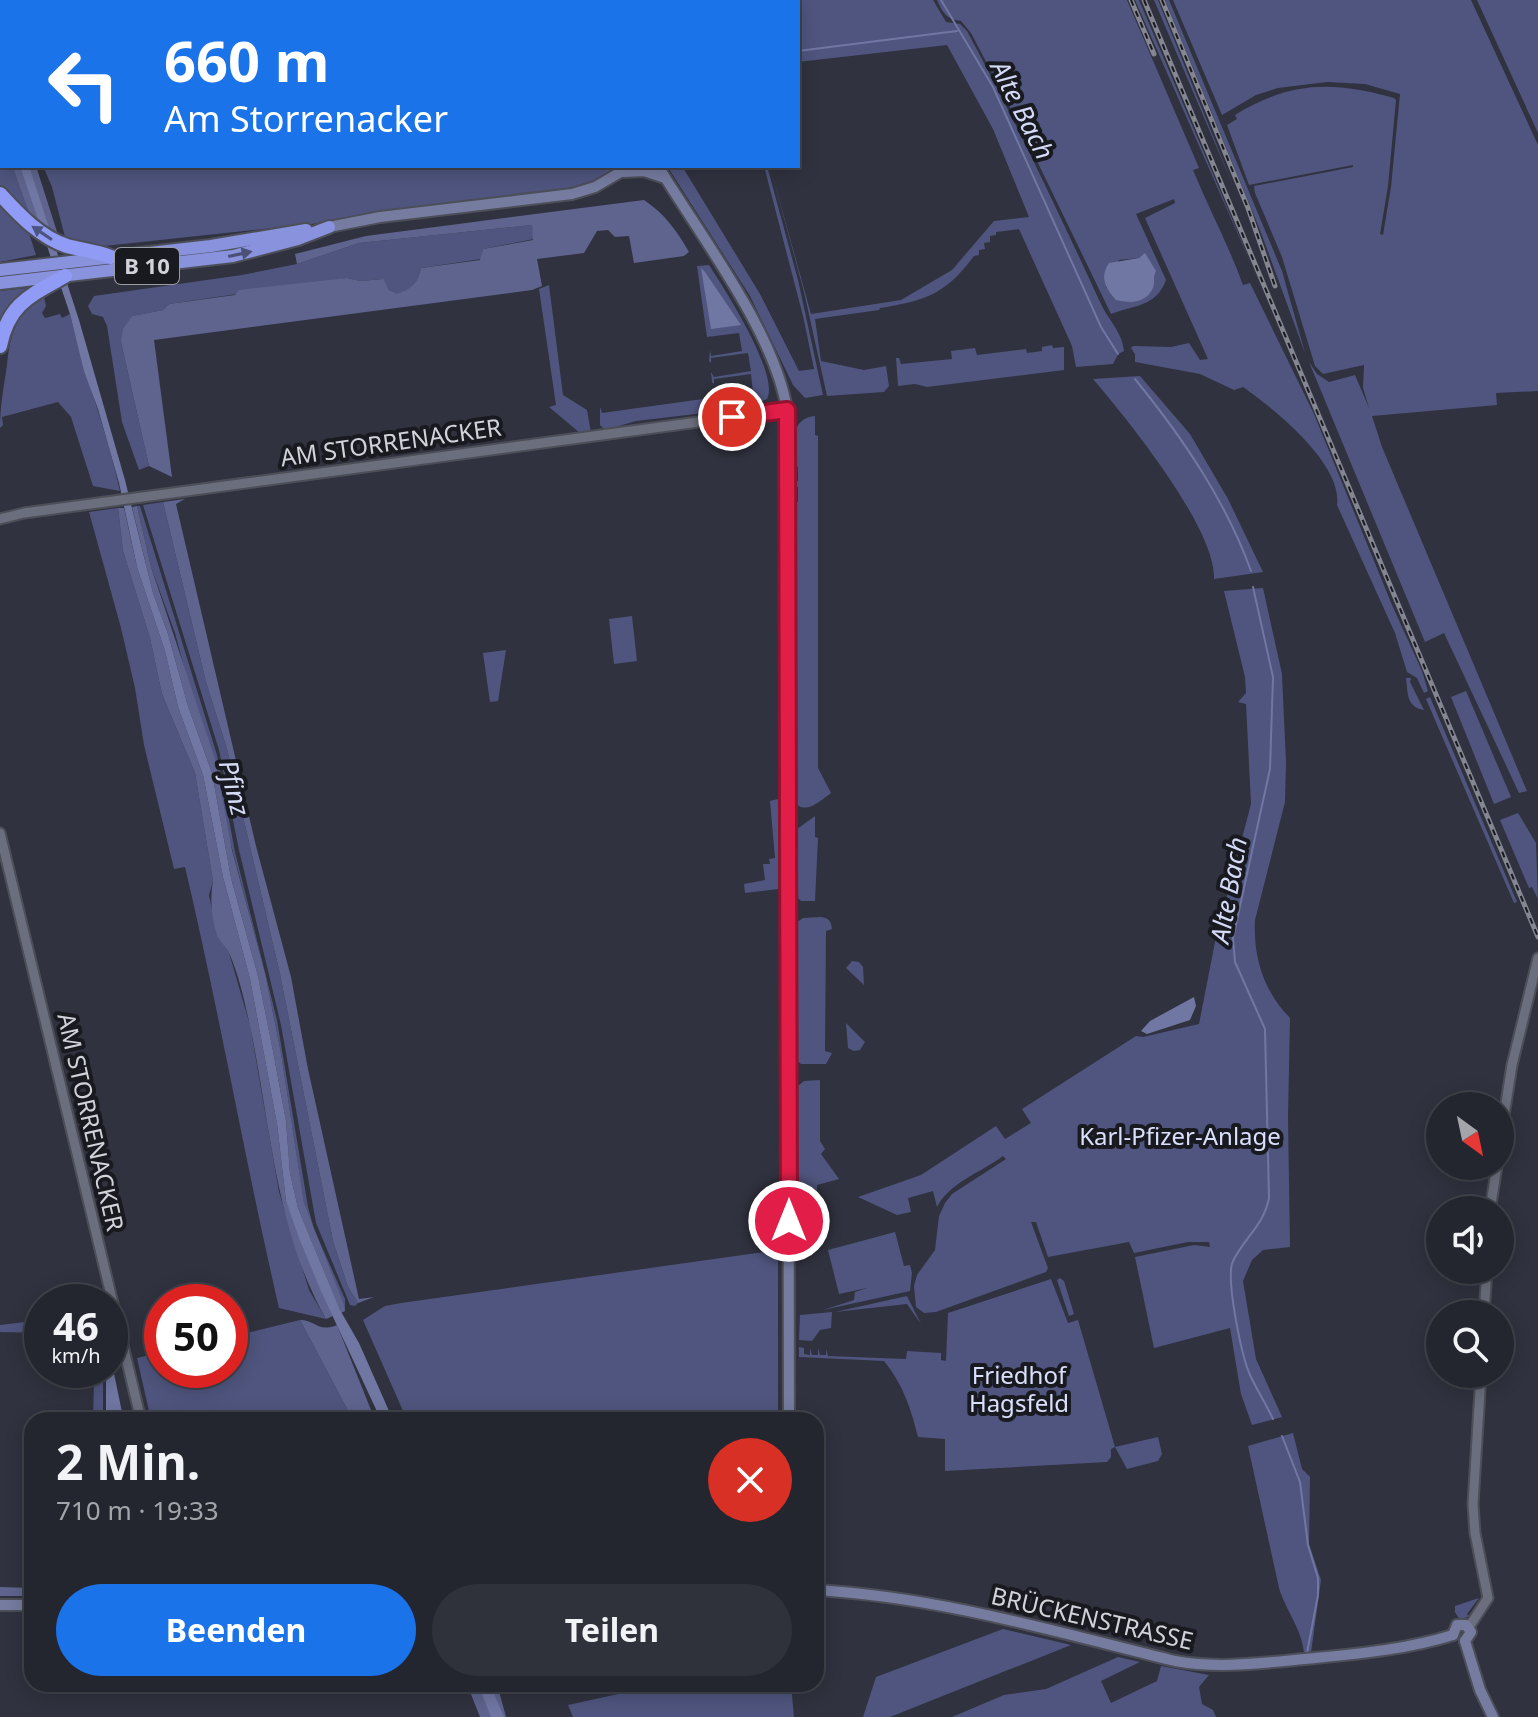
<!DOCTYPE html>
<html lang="de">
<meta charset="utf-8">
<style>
body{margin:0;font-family:"Noto Sans",sans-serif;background:#30323b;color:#f1f3f6;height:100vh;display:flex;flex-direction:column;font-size:30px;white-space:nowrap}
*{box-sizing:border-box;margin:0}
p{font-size:26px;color:#a3a5aa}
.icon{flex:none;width:44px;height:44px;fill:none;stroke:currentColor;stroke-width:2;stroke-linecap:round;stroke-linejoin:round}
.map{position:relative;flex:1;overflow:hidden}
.side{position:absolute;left:24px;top:1412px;width:800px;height:280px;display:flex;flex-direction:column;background:#24262f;border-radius:24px;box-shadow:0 4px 20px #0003,0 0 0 2px #41434b}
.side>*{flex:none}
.top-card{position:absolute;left:0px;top:0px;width:800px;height:168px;box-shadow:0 4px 20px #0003,0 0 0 2px #41434b;background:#1a73e8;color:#fff;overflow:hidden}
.needle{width:52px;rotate:147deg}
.fabs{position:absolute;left:1426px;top:1092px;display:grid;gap:16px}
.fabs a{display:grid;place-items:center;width:88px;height:88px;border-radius:50%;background:#24262f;box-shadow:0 4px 20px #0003,0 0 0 2px #41434b;font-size:40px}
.speed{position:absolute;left:24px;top:1284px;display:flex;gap:16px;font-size:40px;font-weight:700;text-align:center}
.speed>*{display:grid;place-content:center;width:104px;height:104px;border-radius:50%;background:#24262f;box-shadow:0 4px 20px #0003,0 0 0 2px #41434b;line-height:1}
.speed small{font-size:20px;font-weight:400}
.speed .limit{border:12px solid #d22;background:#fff;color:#111}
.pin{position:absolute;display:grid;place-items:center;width:68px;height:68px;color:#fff;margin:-34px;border:4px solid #fff;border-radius:50%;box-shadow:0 2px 8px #0007}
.me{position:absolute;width:88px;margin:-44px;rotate:0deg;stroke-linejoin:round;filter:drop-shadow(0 0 6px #0008)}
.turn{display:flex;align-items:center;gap:28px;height:168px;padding:0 32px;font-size:36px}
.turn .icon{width:104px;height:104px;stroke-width:2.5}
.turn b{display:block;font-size:56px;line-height:68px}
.round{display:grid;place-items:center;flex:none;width:84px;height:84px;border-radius:42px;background:#30323b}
.summary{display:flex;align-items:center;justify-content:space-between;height:136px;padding:0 32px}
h1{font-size:48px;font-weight:700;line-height:60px}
.primary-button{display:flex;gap:16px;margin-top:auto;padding:16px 32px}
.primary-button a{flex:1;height:92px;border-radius:48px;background:#1a73e8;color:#fff;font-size:32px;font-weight:700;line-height:92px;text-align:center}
.primary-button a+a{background:#30323b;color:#f1f3f6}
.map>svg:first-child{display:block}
.green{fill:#4f557e;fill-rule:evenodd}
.forest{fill:#5e648e}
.water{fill:#7077a3}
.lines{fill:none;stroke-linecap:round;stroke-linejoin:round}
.stream{stroke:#7077a3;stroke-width:2}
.tertiary-casing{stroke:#4c4e58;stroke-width:13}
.secondary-casing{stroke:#4c4e58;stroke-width:14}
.trunk-casing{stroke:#4c4e58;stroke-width:16}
.motorway-casing{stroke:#4c4e58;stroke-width:18}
.tertiary{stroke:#6b6e7c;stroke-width:9}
.secondary{stroke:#767ca0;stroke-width:10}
.trunk{stroke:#8892dd;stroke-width:12}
.motorway{stroke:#8f9bf5;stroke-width:14}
.rail-casing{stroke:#848691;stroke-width:5}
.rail{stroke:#191a20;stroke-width:2;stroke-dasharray:6;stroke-linecap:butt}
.oneway{fill:#4e5480}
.oneway2{fill:#4b5075}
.route-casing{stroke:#92132f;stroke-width:20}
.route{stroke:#e11d48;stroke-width:14}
.labels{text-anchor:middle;stroke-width:8;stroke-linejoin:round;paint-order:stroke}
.shield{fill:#191a20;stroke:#9a9ca3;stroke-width:2}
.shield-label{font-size:22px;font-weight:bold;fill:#d1d3db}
.street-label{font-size:24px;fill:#d1d3db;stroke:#191a20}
.park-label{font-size:24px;fill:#dae0fc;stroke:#191a20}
.water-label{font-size:26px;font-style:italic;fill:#d5dbf7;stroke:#191a20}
</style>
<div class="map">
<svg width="1538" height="1717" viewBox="0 0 1538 1717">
<rect width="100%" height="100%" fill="#30323f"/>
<g class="green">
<path d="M408,0H560V1L409,2Z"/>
<path d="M577,0H745L578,2Z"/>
<path d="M750,0H933L946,22L960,24L967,31C1015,120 1058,211 1100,302C1108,320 1122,331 1124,351L1118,354L1113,364L1076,367L1072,346L1019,229L996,232V235L990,236V242L984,243L985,249L979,250V255L974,256C946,294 925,301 880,308L879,310L815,319L821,361L864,370L886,366L889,386L884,392L827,396L804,292L770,166L811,314L901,300L952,270L994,221L1029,217L993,129L947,45L798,62V2Z"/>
<path d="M937,0H1127L1199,168L1193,170C1209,209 1229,246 1243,285L1250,283L1314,414L1392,605L1422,671L1428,691L1424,693L1417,678L1407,672L1395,633L1337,505C1343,464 1273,408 1243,387L1234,390L1200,374L1135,362V354L1131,348L1133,346L1171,347L1189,343L1200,360L1208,359L1145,218L1175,203L1174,199L1136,214L1166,280C1156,307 1134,305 1111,314L1023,132L971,33L961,21C946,19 943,13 937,0ZM1145,253L1106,288L1119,260L1139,258Z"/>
<path d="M1135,0H1139L1255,273Z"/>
<path d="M1154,0H1158L1234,188Z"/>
<path d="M1165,0H1169L1282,271L1305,353L1260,230Z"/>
<path d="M1173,0H1471L1538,145V391L1496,393L1497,405L1372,416L1382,447L1527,791L1519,793L1444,633L1425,642L1309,362L1317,374L1329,382L1355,375L1369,408L1363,388L1364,365L1323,374L1315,366L1282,257L1255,193L1254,186L1353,167V165L1249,185L1227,125L1237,119L1235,115C1290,81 1333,81 1394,98L1396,100L1388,186L1380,234L1383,235L1391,187L1400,94L1365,84L1327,82L1278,88L1256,95L1222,115Z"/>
<path d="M1477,0H1538V133Z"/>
<path d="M0,130L2,166H12L30,216L0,187Z"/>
<path d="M43,166H620L599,179L561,191L466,200L320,223L95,247L65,237L52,187Z"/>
<path d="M667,166H682L760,294L799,371L814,369L803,316L764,166H767L798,280L823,395L805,398L793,385L750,296Z"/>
<path d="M0,199L28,230L36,255L0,262Z"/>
<path d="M532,225L534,239L483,249L481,259L421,268C418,283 411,289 397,295L389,290L384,279L360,281L347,278L169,304L163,310L132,316L121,342L149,466L139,470L122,422L107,326L103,317L92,314L88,306L94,296L242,275L297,264L359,243Z"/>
<path d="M709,265C724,288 780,375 767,399L747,408L636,421L605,430L600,425V407L602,413L753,392L751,374L714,379V384L712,382L711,372L714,377L751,371L748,353L711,358V363L709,361L710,350L711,356L742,351L739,333L707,337L697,266Z"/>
<path d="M549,285L563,395L587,410L591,433H580L549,407L556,405L539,289Z"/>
<path d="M27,288L29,291L0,328V291Z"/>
<path d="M44,297L46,306L42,313L45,318L60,314L62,318L70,314C84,374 107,431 120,491L93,486L71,417L58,402L2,417L3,425L0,428C0,406 4,386 7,365C10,334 16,313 44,297Z"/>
<path d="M1052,345L1053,348L1064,347V370L927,387L915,384L898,386L896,358H899L901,364L952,359L951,351L975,348L977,355L1026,349L1027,353L1042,351V347Z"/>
<path d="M1140,376L1190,434L1228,499L1263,572L1214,579C1216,528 1127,419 1093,379Z"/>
<path d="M815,416V435L818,436V768L831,793C819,802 805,816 793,801L792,521L795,520V506L792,502H798V487H792V482L798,481V467L794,466C794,446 789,418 815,416Z"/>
<path d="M163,502L206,682L227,749L280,974L333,1241L348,1287L358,1303L355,1306L350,1305L316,1223L281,1025L239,850L219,750L143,505Z"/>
<path d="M137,506H140L217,755L235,852L277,1020L308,1207L314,1229L345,1299V1311L304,1204L281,1053L265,973L175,633L151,567Z"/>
<path d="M118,508L123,551L150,638L162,694L195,773L213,881L209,895L217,934L229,953L250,1025L279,1192L309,1290L326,1319L279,1308C245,1161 220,1015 185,867L174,869L144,745L135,688L121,628L89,512Z"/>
<path d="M1263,588L1282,674L1286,762L1285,802L1255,920C1253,957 1264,992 1290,1018L1288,1117L1290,1247L1263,1250L1252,1260L1243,1281L1256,1359L1282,1417L1252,1425L1241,1394L1230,1328L1154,1348L1135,1257L1194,1245L1210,1247L1209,1242H1188L1134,1253L1129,1242L1048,1257L1036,1222H1031L1048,1268L1046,1272L936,1312L924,1313L916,1307L914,1286L917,1275L935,1250L939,1216L945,1203L952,1194L1006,1159L1003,1156C982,1172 950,1182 937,1207L933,1191L908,1198L911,1212L897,1215L858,1197L921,1175L996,1126L1005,1139L1031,1123L1022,1109L1136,1036L1143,1037L1199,1024L1216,937L1251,804L1246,704L1238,702L1246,693L1245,677L1224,591Z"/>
<path d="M632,616L637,661L614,664L609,619Z"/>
<path d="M506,650L498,701L490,702L483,653Z"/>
<path d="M1406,678H1411L1410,682L1424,710C1406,707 1408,693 1406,678Z"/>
<path d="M1466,691L1511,797L1494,804L1451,697Z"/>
<path d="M1430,697L1517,902L1514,903L1426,699Z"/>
<path d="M778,799V889L745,893L744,884L765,880L763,864H770L769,859L775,858L770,801Z"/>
<path d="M1518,813L1536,843L1538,899L1532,887L1529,888L1500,820Z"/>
<path d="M815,816V837L818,838L815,901H801L793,893V832Z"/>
<path d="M821,917C829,918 831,921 832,929L826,931L825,1051L832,1053L826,1064H801L792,1056L794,1022L793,925L803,918Z"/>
<path d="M852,961L859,962L863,967L864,985L846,968Z"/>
<path d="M846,1023L865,1042L860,1050L854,1051L848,1048Z"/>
<path d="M820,1080V1141L825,1149L821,1154L839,1179L817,1185V1206L807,1210L803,1254H794L793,1090L804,1081Z"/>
<path d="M895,1232L904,1266L910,1265L912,1273L910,1291L823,1310L854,1300L855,1292L867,1288L839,1294L828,1250Z"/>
<path d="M778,1250V1420H407L363,1320L385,1306L401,1303Z"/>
<path d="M1060,1278L1064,1281L1074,1314L1069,1316L1057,1280Z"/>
<path d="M1051,1279L1068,1323L1078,1320L1115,1447L1158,1437L1162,1454L1158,1461L1127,1469L1115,1447L1111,1449V1457L1107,1462L945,1471V1439L918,1437C911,1409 903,1384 884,1361L799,1357V1347L804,1348V1354L810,1355V1348L812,1355H818V1348L820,1355H826V1349L828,1356L906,1359L907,1351L941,1353V1360L946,1361L948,1313Z"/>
<path d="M907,1296L921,1324L907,1304L835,1312Z"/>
<path d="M832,1312L831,1328L820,1330L812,1341L799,1340L800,1315Z"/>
<path d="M42,1320V1333L0,1332V1325Z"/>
<path d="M300,1320L353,1420H151L137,1358L162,1352V1370H230V1337Z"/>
<path d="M84,1370H103V1420H93L94,1377L85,1376Z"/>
<path d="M1293,1433L1302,1469L1310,1477L1309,1544L1321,1580L1311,1653H1304C1302,1629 1286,1611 1279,1588L1248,1446Z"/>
<path d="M1479,1598L1467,1614L1469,1616L1460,1620L1455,1612V1606Z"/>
<path d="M1003,1629L1071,1645L890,1717H863L876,1677Z"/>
<path d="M1118,1657L1140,1662L1101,1681L1111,1703L1157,1681L1161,1666L1209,1675L1199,1687L1202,1704L1213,1710L1216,1717H952L1004,1695L1046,1689Z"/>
<path d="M664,1684H791L794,1717H573L568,1705Z"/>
</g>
<g class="forest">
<path d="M0,0H408L409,2H2V136Z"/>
<path d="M12,166H36L58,235L30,216Z"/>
<path d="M644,200C665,214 677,231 689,252L684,256L634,263L629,236L615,237L608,230L597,231L584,253L537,259L542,286L532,290L154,340L172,477L149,466L121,342L123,329L132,316L163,310L169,304L235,295L239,290L347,278L360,281L384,279L389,290L397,294C411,289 418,283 421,268L480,260L483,249L533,240L532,225L359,243L297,264L295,254L366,236Z"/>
<path d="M185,499L176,504L256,846L291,977L308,1069L359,1299L374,1297L358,1303L348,1287L333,1241L280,974L227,749L206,682L163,502Z"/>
<path d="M137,506L151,567L215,759L232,850L265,973L281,1053L304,1203L344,1305L345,1311L341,1313L298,1208L290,1173L286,1121L273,1051L258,976L231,878L212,773L188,706L168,634L153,593L132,507Z"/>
<path d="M118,508H124L137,567L165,651L178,707L203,775L223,877L250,979L277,1124L286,1201L333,1316L326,1319C275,1229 271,1125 250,1026C245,1003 239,976 230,955C227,948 220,942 217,935C211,917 210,898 213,881L195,773L162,694L150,638L123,551Z"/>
<path d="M300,1320C316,1320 318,1333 337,1325L375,1420H353Z"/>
<path d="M0,1587L32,1588V1596H0Z"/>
<path d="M467,1684H497L506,1717H480Z"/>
</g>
<g class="water">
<path d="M20,166H29L79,320L125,480L153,593L168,634L188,706L212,773L231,878L258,976L273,1051L286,1121L290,1173L298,1208L340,1310L359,1343L393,1420H381L320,1289L299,1238L286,1201L277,1124L250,979L223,877L203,775L178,707L165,651L137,567L119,483L98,409L84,371L70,314Z"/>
<path d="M1145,253L1156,271C1152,278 1156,283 1152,290C1144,304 1129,303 1116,300C1106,289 1099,277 1109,263L1139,258Z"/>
<path d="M701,268L705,272L741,325L711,329Z"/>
<path d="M1194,997L1196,1006L1190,1020L1147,1034L1141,1031L1150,1021Z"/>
<path d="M111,1359L123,1417V1420H106V1370H110Z"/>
<path d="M478,1684H490L504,1717H491Z"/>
</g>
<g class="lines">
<g class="stream">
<path d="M521,0L524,2"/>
<path d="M941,0L993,87L1101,327L1118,354"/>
<path d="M798,51L957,31"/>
<path d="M1135,379C1182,437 1226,501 1251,571"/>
<path d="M1253,587L1273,677L1270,769L1233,938L1235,962L1265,1029L1269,1198C1264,1225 1244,1238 1233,1261C1225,1278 1242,1357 1250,1375C1257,1390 1266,1404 1273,1419"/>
<path d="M1282,1436L1300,1482L1308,1545L1318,1578V1595L1307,1653"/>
</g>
<defs>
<g id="tertiary">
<path d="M0,519L24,513L787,410"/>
<path d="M0,833L141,1420"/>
<path d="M1500,1141L1512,1065L1538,958"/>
<path d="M1490,1210L1497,1166"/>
<path d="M1484,1314L1487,1270"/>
<path d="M1469,1627L1488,1598L1475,1533L1473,1504L1481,1374"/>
</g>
<g id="secondary">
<path d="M565,0L566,2"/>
<path d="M658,166C699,234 775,332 787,410L789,1420"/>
<path d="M624,172L644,171L665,178"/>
<path d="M329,227L380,217L572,194L595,187L631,166"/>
<path d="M816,1590C939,1597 1056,1632 1175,1661C1218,1669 1262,1663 1305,1659C1355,1654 1405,1650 1453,1635"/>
<path d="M0,1605H32"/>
<path d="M1453,1635L1457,1625H1466L1471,1632L1465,1641"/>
<path d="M1465,1641L1480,1690L1493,1717"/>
</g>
<g id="trunk">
<path d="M0,270L211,246L306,230"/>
<path d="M0,283L233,256L298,239L329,227"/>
</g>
<g id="motorway">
<path d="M0,194C19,215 40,237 67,246C82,250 96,251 111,257"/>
<path d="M0,346C8,304 31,295 65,276"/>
</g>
</defs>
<use href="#tertiary" class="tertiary-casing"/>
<use href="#secondary" class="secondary-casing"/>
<use href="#trunk" class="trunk-casing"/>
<use href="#motorway" class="motorway-casing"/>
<use href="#tertiary" class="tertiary"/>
<use href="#secondary" class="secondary"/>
<use href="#trunk" class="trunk"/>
<use href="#motorway" class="motorway"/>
<defs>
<g id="rail">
<path d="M1131,0L1154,54"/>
<path d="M1144,0L1538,937"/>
<path d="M1162,0L1248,208L1275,286"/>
</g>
</defs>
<use href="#rail" class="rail-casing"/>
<use href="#rail" class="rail"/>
</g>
<defs><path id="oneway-solid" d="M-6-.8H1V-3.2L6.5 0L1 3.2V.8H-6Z" transform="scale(2)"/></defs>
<use class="oneway" href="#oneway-solid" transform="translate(42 233) rotate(-146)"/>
<use class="oneway2" href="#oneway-solid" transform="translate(240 254) rotate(-12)"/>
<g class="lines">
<defs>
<path id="route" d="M732,417L787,410L789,1221"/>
</defs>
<use href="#route" class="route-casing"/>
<use href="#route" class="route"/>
</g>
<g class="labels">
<rect class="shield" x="115" y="248" width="64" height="36" rx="6"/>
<g class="shield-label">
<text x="147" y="274">B 10</text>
</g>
<g class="street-label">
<text transform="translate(391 443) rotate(-8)" y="8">AM STORRENACKER</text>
<text transform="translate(90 1122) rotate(77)" y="8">AM STORRENACKER</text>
<text transform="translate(1092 1619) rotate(13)" y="8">BRÜCKENSTRASSE</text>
</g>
<g class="park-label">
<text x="1180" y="1145">Karl-Pfizer-Anlage</text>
<text x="1019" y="1384">Friedhof<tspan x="1019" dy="28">Hagsfeld</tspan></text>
</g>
<g class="water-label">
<text transform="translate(1022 110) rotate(63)" y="9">Alte Bach</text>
<text transform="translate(234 788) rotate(76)" y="9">Pfinz</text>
<text transform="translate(1229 890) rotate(-80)" y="9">Alte Bach</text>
</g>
</g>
</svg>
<div class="fabs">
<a><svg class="needle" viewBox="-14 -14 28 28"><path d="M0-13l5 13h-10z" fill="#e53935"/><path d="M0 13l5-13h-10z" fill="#a3a5aa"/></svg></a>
<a><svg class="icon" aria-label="sound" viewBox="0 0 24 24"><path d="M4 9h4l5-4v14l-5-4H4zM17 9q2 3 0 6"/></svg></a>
<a><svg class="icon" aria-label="search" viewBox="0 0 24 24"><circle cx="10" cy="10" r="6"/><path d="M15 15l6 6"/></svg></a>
</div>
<div class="speed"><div>46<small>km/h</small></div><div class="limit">50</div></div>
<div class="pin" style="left:732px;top:417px;background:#d93025"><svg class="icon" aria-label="arrive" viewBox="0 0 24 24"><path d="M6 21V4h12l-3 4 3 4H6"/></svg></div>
<svg class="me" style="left:789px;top:1221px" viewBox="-20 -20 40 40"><circle r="17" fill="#e11d48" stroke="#fff" stroke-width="3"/><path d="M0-11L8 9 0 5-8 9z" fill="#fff"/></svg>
<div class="top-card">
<div class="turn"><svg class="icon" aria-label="left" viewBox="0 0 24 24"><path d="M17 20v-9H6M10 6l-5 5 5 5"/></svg><div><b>660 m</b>Am Storrenacker</div></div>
</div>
<section class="side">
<div class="summary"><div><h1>2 Min.</h1><p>710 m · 19:33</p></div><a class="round" style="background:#d93025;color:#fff"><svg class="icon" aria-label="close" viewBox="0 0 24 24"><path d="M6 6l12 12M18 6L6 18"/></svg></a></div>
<div class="primary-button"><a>Beenden</a><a>Teilen</a></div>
</section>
</div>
